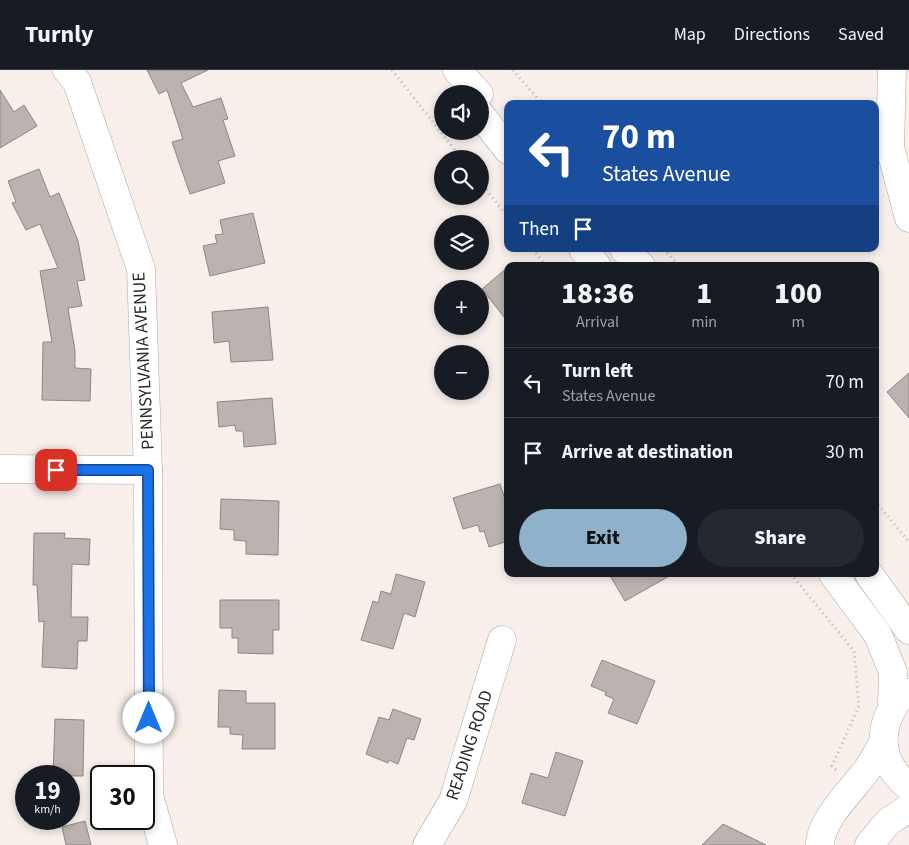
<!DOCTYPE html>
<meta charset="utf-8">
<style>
body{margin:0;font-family:"Source Sans 3",sans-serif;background:#242831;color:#f1f3f6;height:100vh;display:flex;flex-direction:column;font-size:19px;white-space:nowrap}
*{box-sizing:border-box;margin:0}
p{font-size:16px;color:#9ea1a6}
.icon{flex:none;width:28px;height:28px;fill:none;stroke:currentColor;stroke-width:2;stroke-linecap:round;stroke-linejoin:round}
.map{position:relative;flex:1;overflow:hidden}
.side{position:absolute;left:504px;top:192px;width:375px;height:315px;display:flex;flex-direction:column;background:#171b24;border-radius:10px;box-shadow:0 2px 8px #0003}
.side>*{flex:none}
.hud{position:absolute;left:504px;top:30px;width:375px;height:152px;border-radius:10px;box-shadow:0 2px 8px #0003;background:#1a4fa0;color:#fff;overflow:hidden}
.buttons{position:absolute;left:434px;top:15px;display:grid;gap:10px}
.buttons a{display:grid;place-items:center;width:55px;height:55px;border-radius:50%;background:#171b24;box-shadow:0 2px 8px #0003;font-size:25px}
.speed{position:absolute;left:15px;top:695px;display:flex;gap:10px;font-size:25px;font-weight:700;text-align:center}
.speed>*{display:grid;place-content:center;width:65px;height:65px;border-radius:50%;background:#171b24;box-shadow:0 2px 8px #0003;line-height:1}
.speed small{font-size:12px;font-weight:400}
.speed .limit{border:2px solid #111;border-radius:8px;background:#fff;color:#111}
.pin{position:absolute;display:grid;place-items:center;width:42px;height:42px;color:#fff;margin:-21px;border-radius:10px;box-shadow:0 2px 8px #0006}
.me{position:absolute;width:55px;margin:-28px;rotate:0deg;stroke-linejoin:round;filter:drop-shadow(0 0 4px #0008)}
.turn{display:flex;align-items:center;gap:18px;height:105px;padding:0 15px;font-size:22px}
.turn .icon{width:65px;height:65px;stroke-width:2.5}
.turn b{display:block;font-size:35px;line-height:42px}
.then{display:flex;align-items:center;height:48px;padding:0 15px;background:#0003;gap:10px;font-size:19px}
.eta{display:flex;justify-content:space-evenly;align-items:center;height:85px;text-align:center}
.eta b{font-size:30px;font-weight:800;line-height:35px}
.button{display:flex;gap:10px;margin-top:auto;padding:10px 15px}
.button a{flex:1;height:58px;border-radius:30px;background:#8fb1ca;color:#111;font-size:20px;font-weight:800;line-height:58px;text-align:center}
.button a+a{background:#242831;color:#f1f3f6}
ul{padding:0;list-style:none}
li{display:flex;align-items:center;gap:15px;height:70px;padding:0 15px;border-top:1px solid #363941}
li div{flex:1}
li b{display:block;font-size:19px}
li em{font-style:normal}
header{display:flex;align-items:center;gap:30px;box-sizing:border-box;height:70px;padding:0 25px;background:#171b24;border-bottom:1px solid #363941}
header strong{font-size:24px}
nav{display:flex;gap:28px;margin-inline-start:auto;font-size:18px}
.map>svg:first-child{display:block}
.building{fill:#bcb2b0;stroke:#8f8683}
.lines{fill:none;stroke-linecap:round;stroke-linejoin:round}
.minor-casing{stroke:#afa6a3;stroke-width:29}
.major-casing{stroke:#afa6a3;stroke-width:29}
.path{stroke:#b8b1ae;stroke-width:3;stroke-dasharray:1 4;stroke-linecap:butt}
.minor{stroke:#fff;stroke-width:28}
.major{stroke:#fff;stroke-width:28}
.route-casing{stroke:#114b97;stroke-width:12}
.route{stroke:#1a73e8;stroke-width:9}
.labels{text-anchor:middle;stroke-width:4;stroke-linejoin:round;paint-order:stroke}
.street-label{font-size:18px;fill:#2d2a28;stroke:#fff}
</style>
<header>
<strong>Turnly</strong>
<nav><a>Map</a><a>Directions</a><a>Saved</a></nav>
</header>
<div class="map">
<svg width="909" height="775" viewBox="0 0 909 775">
<rect width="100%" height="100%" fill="#f8efeb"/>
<g class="building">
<path d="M147,0H208L181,13L193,37L221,28L228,49L223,50L235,86L218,91L225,113L190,124L172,72L183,69L167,20L159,24Z"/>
<path d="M0,20L14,42L24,35L37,56L0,78Z"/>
<path d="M39,99L50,127L59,123L78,171L85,210L77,211L82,236L68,238L75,281V298L91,299L90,331L42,330L43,272H52L40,201L58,198L40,154L26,160L12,133L16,132L8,111Z"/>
<path d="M253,143L265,193L210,206L203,176L217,173L215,165L223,164L220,150Z"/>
<path d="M508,197V252L482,219Z"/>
<path d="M268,237L273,290L231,292L229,271L214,273L212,242Z"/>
<path d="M909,303V348L887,322Z"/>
<path d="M272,328L276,374L244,377L243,361H236L235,355L219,357L217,332Z"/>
<path d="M500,414L508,438V471L489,477L484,461L480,462L478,455L463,459L453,428Z"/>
<path d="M221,429L279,431L278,485L246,484V471L234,470V460L220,459Z"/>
<path d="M34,463H65L64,468L90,469L89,495L72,494L71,547H88L87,571H78L77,599L42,597L44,551L39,552L37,515H33Z"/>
<path d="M396,504L425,512L415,547L404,543L393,579L361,570L373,531L378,533L381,521L391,524Z"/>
<path d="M609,504H673L625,531Z"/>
<path d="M220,530H279V560H273V584L238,583V568H232V558H220Z"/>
<path d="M602,590L655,611L637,654L608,643L614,629L605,625L606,622L591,616Z"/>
<path d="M219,620L246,621V633H275V679H242L243,665L230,664V657H218Z"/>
<path d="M393,639L421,649L414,670L407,668L398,694L389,690L388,693L366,684L379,647L389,650Z"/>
<path d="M55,649L84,650L83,706H53Z"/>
<path d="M556,682L583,691L565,746L522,733L531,703L548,708Z"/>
<path d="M85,751L91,775H66L62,757Z"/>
<path d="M723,754L766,775H702Z"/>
</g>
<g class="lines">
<defs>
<g id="minor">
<path d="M67,0L77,12L141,199L148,400L149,725L163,775"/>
<path d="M892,0L890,77L909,148"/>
<path d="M0,399L148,400"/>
<path d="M427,775L453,731L502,570"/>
<path d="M820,775C820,750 853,719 867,700C873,691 878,682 883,673"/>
<path d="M869,775L888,752L909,738"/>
</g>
<g id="major">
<path d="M457,0L479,24"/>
<path d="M480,44L508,80"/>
<path d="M583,179L597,196"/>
<path d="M624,179L641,196"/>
<path d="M833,504L878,565L893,602L892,635"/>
<path d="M869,504L909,560"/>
<path d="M904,622C877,653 875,690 909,717"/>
</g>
</defs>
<use href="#minor" class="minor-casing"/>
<use href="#major" class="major-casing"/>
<g class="path">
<path d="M392,0L462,89"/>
<path d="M513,0L542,34"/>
<path d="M480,112L508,147"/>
<path d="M533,179L546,196"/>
<path d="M664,179L679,196"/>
<path d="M875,431L909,472"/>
<path d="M791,504L854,581L859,636L832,696L836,700"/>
</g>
<use href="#minor" class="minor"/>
<use href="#major" class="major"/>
</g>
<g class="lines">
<defs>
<path id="route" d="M56,400H148L149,648"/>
</defs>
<use href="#route" class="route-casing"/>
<use href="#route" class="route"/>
</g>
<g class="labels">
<g class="street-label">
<text transform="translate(143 291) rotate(-93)" y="6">PENNSYLVANIA AVENUE</text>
<text transform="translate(469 675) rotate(-72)" y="6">READING ROAD</text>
</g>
</g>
</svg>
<div class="buttons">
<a><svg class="icon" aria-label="sound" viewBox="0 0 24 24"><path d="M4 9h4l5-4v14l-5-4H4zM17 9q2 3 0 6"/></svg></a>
<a><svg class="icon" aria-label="search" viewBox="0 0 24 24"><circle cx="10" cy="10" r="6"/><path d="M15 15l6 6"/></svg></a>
<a><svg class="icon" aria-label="layers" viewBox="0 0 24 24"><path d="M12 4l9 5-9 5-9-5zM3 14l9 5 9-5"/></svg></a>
<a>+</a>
<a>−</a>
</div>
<div class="speed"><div>19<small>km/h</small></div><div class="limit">30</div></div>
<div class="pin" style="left:56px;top:400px;background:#d93025"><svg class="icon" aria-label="arrive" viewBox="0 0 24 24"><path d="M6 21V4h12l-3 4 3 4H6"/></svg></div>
<svg class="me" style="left:149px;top:648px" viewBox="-20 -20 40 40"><circle r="19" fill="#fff"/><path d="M0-13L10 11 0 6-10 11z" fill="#1a73e8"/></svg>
<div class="hud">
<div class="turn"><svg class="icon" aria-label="left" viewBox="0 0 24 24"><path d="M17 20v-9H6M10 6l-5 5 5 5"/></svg><div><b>70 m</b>States Avenue</div></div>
<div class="then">Then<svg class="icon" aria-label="arrive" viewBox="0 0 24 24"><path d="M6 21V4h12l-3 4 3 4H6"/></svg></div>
</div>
<section class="side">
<div class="eta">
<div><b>18:36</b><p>Arrival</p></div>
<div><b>1</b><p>min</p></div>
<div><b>100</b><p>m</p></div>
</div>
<ul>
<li><svg class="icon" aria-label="left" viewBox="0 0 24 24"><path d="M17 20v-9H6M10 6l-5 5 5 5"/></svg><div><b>Turn left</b><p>States Avenue</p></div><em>70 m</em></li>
<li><svg class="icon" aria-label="arrive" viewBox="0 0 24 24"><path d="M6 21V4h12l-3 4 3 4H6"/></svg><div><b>Arrive at destination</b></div><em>30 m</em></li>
</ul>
<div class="button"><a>Exit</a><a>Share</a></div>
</section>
</div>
